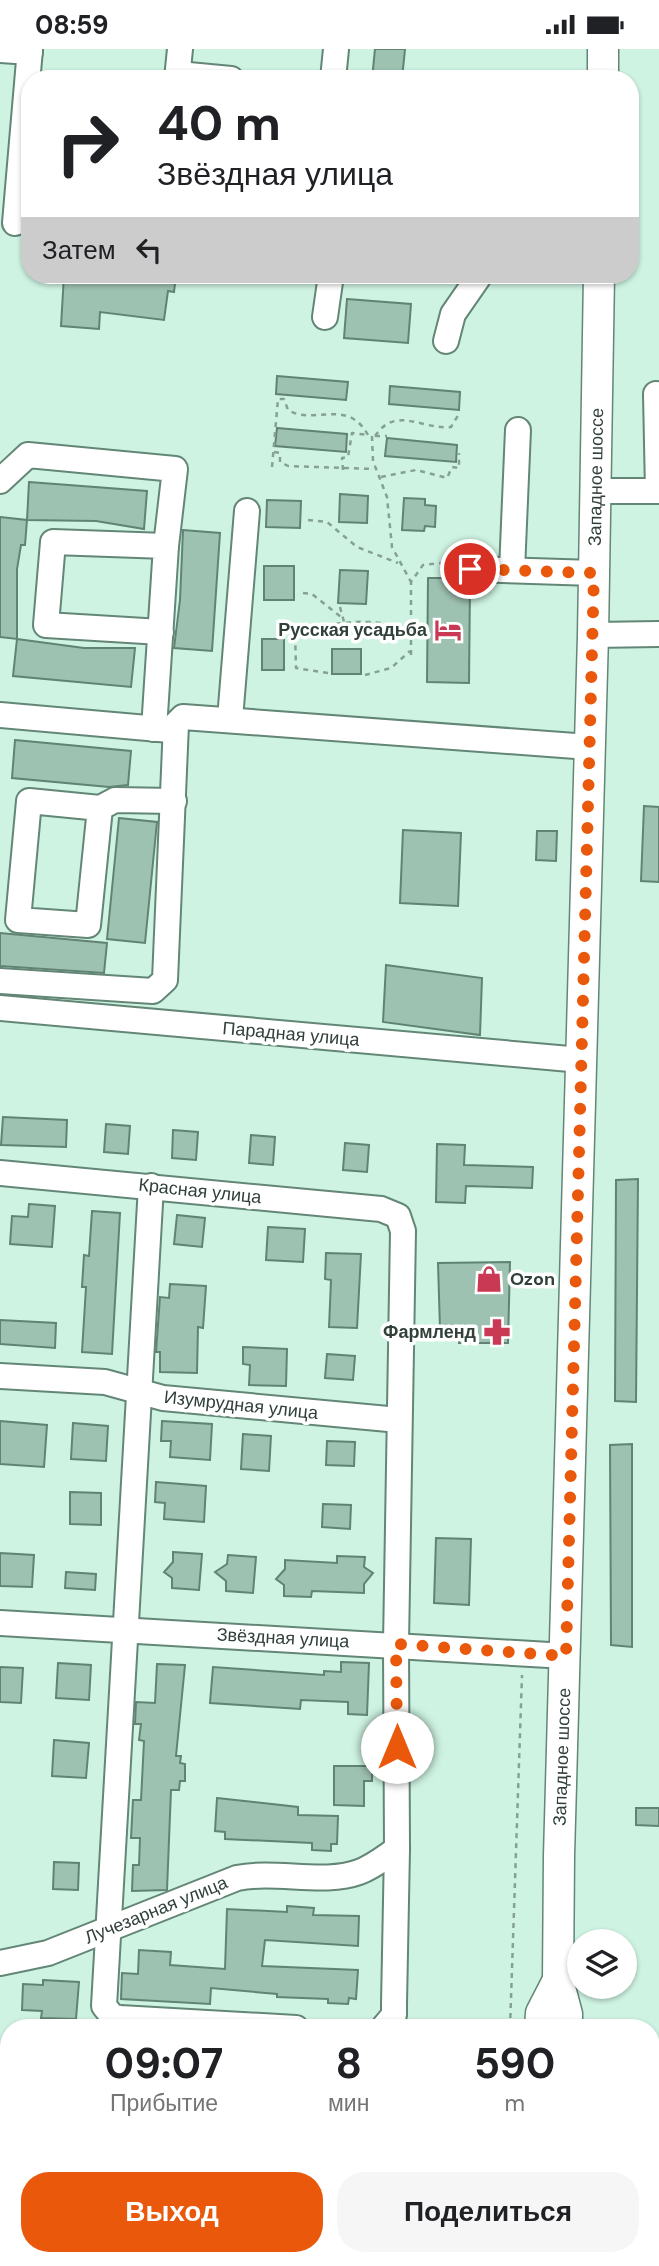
<!DOCTYPE html>
<html lang="ru">
<meta charset="utf-8">
<style>
body{margin:0;font-family:"DM Sans",sans-serif;background:#f6f6f6;color:#202124;height:100vh;display:flex;flex-direction:column;font-size:26px;white-space:nowrap}
*{box-sizing:border-box;margin:0}
p{font-size:23px;color:#757577}
.icon{flex:none;width:38px;height:38px;fill:none;stroke:currentColor;stroke-width:2;stroke-linecap:round;stroke-linejoin:round}
.map{position:relative;flex:1;overflow:hidden}
.details{position:absolute;left:0px;top:1970px;width:660px;height:247px;display:flex;flex-direction:column;background:#fff;border-radius:28px 28px 0 0;box-shadow:0 2px 5px #0004}
.details>*{flex:none}
.hud{position:absolute;left:21px;top:21px;width:618px;height:214px;border-radius:28px;box-shadow:0 2px 5px #0004;background:#fff;color:#202124;overflow:hidden}
.buttons{position:absolute;left:567px;top:1880px;display:grid;gap:14px}
.buttons a{display:grid;place-items:center;width:70px;height:70px;border-radius:50%;background:#fff;box-shadow:0 2px 5px #0004;font-size:35px}
.pin{position:absolute;display:grid;place-items:center;width:60px;height:60px;color:#fff;margin:-30px;border:4px solid #fff;border-radius:50%;box-shadow:0 2px 7px #0007}
.me{position:absolute;width:77px;margin:-38px;rotate:0deg;stroke-linejoin:round;filter:drop-shadow(0 0 5px #0008)}
.turn{display:flex;align-items:center;gap:24px;height:147px;padding:0 21px;font-size:32px}
.turn .icon{width:91px;height:91px;stroke-width:2.5}
.turn b{display:block;font-size:49px;line-height:60px}
.then{display:flex;align-items:center;height:66px;padding:0 21px;background:#0003;gap:14px;font-size:26px}
.eta{display:flex;justify-content:space-evenly;align-items:center;height:119px;text-align:center}
.eta b{font-size:42px;font-weight:700;line-height:49px}
.cta{display:flex;gap:14px;margin-top:auto;padding:14px 21px}
.cta a{flex:1;height:80px;border-radius:28px;background:#ea580c;color:#fff;font-size:28px;font-weight:700;line-height:80px;text-align:center}
.cta a+a{background:#f6f6f6;color:#202124}
.status{display:flex;justify-content:space-between;align-items:center;height:49px;padding:0 35px;background:#fff;direction:ltr}
.status svg{height:19px;fill:currentColor}
.map>svg:first-child{display:block}
.green{fill:#89d6b4}
.building{fill:#9ec2b1;stroke:#618374;stroke-width:2}
.lines{fill:none;stroke-linecap:round;stroke-linejoin:round}
.minor-casing{stroke:#638676;stroke-width:28}
.major-casing{stroke:#638676;stroke-width:33}
.path{stroke:#86a194;stroke-width:2.5;stroke-dasharray:5 5;stroke-linecap:butt}
.minor{stroke:#fff;stroke-width:24}
.major{stroke:#fff;stroke-width:30}
.route{stroke:#ea580c;stroke-width:12;stroke-dasharray:0 21.6}
.labels{text-anchor:middle;stroke-width:7;stroke-linejoin:round;paint-order:stroke}
.street-label{font-size:18px;fill:#314039;stroke:#fff}
.poi-label{font-size:18px;font-weight:bold;fill:#314039;stroke:#fff;text-anchor:end}
</style>
<div class="status"><b>08:59</b><svg viewBox="0 0 49 12"><path d="M0 12V9h3v3zM5 12V6h3v6zM10 12V3h3v9zM15 12V0h3v12zM26 1h20v11H26zM47 4h2v5h-2z"/></svg></div>
<div class="map">
<svg width="659" height="2217" viewBox="0 0 659 2217">
<rect width="100%" height="100%" fill="#cef3e2"/>
<path class="green" d="M354,2209H376L374,2217H353Z"/>
<g class="building">
<path d="M375,0H405L402,30H372Z"/>
<path d="M64,226L122,230V226H176L174,243L168,242L164,271L100,263L99,280L61,277Z"/>
<path d="M347,250L411,255L408,294L344,289Z"/>
<path d="M277,327L348,333L346,351L276,345Z"/>
<path d="M390,337L460,343L459,361L389,355Z"/>
<path d="M277,379L347,385L346,403L275,397Z"/>
<path d="M387,389L457,396L456,413L385,407Z"/>
<path d="M29,433L147,442L144,480L96,472L27,471Z"/>
<path d="M340,445L368,447L367,474L339,473Z"/>
<path d="M404,449L425,450V456L436,457L435,478L425,477L424,482L402,481Z"/>
<path d="M267,451L301,452L300,479L266,478Z"/>
<path d="M0,468L27,471L25,496H21L17,520V590L0,588Z"/>
<path d="M183,481L220,484L212,602L174,599L180,551Z"/>
<rect x="264" y="517" width="30" height="34"/>
<path d="M340,521L368,522L366,555L338,554Z"/>
<path d="M428,529H459L470,535L469,634L427,633Z"/>
<path d="M17,590L84,599H135L131,638L13,627Z"/>
<rect x="262" y="590" width="22" height="31"/>
<rect x="332" y="600" width="29" height="25"/>
<path d="M15,691L131,702L128,736L109,738L12,729Z"/>
<path d="M644,757L659,758V833L641,832Z"/>
<path d="M119,769L157,773L145,894L107,890Z"/>
<path d="M403,781L461,784L458,857L400,854Z"/>
<path d="M537,782H557L556,812L536,811Z"/>
<path d="M0,884L107,894L104,924L0,917Z"/>
<path d="M386,916L482,929L480,986L383,973Z"/>
<path d="M3,1068L67,1071L66,1098L1,1096Z"/>
<path d="M106,1075L130,1077L128,1105L104,1103Z"/>
<path d="M173,1081L198,1083L196,1111L172,1109Z"/>
<path d="M251,1086L275,1088L273,1116L249,1114Z"/>
<path d="M345,1094L369,1096L367,1123L343,1121Z"/>
<path d="M437,1095L465,1096L464,1116L533,1118L532,1139L466,1137L465,1154L436,1153Z"/>
<path d="M638,1130L636,1353L615,1352L616,1131Z"/>
<path d="M29,1155L55,1157L52,1198L10,1195L12,1167L28,1168Z"/>
<path d="M92,1162L120,1164L112,1305L82,1303L86,1238H82L84,1206L89,1207Z"/>
<path d="M177,1166L205,1169L202,1198L174,1195Z"/>
<path d="M268,1178L305,1180L303,1213L266,1211Z"/>
<path d="M326,1204L361,1205L357,1279L329,1278L331,1231L325,1230Z"/>
<path d="M510,1213L508,1294H459V1283L440,1280L438,1214Z"/>
<path d="M170,1235L206,1237L203,1279L198,1278L197,1324L160,1323V1303H156L160,1248L169,1249Z"/>
<path d="M0,1271L56,1274L55,1299L0,1295Z"/>
<path d="M243,1298L287,1300L286,1337L249,1336L250,1316L243,1315Z"/>
<path d="M327,1305L355,1307L353,1331L325,1329Z"/>
<path d="M0,1372L47,1376L44,1418L0,1415Z"/>
<path d="M162,1372L212,1375L210,1411L170,1408L171,1392H161Z"/>
<path d="M73,1374L108,1377L106,1412L71,1410Z"/>
<path d="M243,1385L271,1387L269,1422L241,1420Z"/>
<path d="M327,1392L355,1393L354,1417L326,1416Z"/>
<path d="M632,1395V1598L611,1596L610,1396Z"/>
<path d="M156,1433L206,1437L204,1473L164,1470L165,1454L155,1453Z"/>
<path d="M70,1443L101,1444V1476L70,1475Z"/>
<path d="M323,1455L351,1456L350,1480L322,1478Z"/>
<path d="M436,1489L471,1490L469,1556L434,1554Z"/>
<path d="M173,1503L202,1505L199,1541L172,1539V1529L164,1523L173,1513Z"/>
<path d="M0,1504L34,1506L32,1538L0,1537Z"/>
<path d="M228,1506L256,1508L253,1544L226,1542V1532L215,1523L227,1515Z"/>
<path d="M337,1507L365,1508L364,1518L373,1524L364,1535V1544L312,1542L311,1548L284,1547V1536L276,1530L285,1520V1511L337,1514Z"/>
<path d="M66,1523L96,1525L95,1541L65,1539Z"/>
<path d="M341,1613L369,1614L367,1666L348,1665V1653L301,1651L300,1660L210,1654L213,1618L324,1626V1622L341,1623Z"/>
<path d="M58,1614L91,1616L89,1651L56,1649Z"/>
<path d="M157,1615L185,1616L176,1707H181L180,1714L185,1715V1732H180L179,1741H171L167,1841L132,1842L133,1816H139L140,1789H131L133,1751H141L144,1692L139,1691L141,1675H135L136,1653L155,1654Z"/>
<path d="M0,1618L23,1619L21,1654L0,1653Z"/>
<path d="M54,1691L89,1694L86,1729L52,1727Z"/>
<path d="M334,1717H372V1732H364V1757L334,1756Z"/>
<path d="M217,1749L298,1758V1766L338,1767L337,1795H331V1802L312,1801V1794L225,1790V1783L215,1782Z"/>
<path d="M636,1759H659V1777L636,1776Z"/>
<path d="M54,1813L79,1814L78,1841L53,1840Z"/>
<path d="M287,1857L314,1859L313,1866L359,1867L358,1897L265,1891L262,1917L358,1921L356,1950L349,1949L348,1955L328,1954V1950L277,1948V1945L211,1939L210,1955L121,1950L122,1924L138,1925L139,1901L171,1903L170,1916L225,1920L227,1860L287,1863Z"/>
<path d="M43,1931L79,1933L76,1970L41,1969L42,1962L22,1961L23,1935L43,1936Z"/>
</g>
<g class="lines">
<defs>
<g id="minor">
<path d="M0,1L30,3"/>
<path d="M178,25L231,30"/>
<path d="M177,30L180,0"/>
<path d="M333,30L336,0"/>
<path d="M15,174L30,0"/>
<path d="M325,268L331,226"/>
<path d="M446,292L453,265L480,226"/>
<path d="M656,345L658,442"/>
<path d="M0,432L28,406L175,420L166,497"/>
<path d="M596,442H659"/>
<path d="M470,520L594,524"/>
<path d="M512,521L518,381"/>
<path d="M593,586L659,585"/>
<path d="M0,666L170,681"/>
<path d="M230,670L247,462"/>
<path d="M154,680L166,497L53,493L46,576L161,583"/>
<path d="M100,759L88,876L18,871L29,752L100,759L115,751L174,752"/>
<path d="M0,932L153,942L165,931L176,675L183,668L589,698"/>
<path d="M0,959L581,1011"/>
<path d="M0,1124L381,1160L398,1167L403,1182L396,1595L397,1800C385,1808 373,1818 359,1823C324,1836 276,1821 237,1829L48,1904L0,1914"/>
<path d="M151,1137L104,1957L113,1968L120,1969L296,1979"/>
<path d="M0,1327L105,1333L163,1349L399,1371"/>
<path d="M0,1574L566,1607"/>
<path d="M383,1979L394,1966V1955L397,1800"/>
<path d="M0,2086H9"/>
<path d="M0,2116L9,2117"/>
<path d="M468,2217V2208"/>
<path d="M523,2217L524,2208"/>
<path d="M563,2217L566,2208"/>
</g>
<g id="major">
<path d="M603,30V0"/>
<path d="M540,1979L541,1964L558,1931"/>
<path d="M567,1979V1965L558,1931L559,1807L593,586L599,226"/>
<path d="M651,2090L659,2094"/>
<path d="M651,2132L659,2133"/>
</g>
</defs>
<use href="#minor" class="minor-casing"/>
<use href="#major" class="major-casing"/>
<g class="path">
<path d="M372,387L373,412L387,448L392,498L411,533"/>
<path d="M375,387C396,356 422,381 451,378L459,365"/>
<path d="M375,387H387"/>
<path d="M274,403L280,404V413L288,417L374,420"/>
<path d="M272,418L278,350H284L288,361C314,377 347,348 368,386"/>
<path d="M343,421L342,409L348,408L352,384L368,386"/>
<path d="M381,428L416,421L447,429L452,418L459,419V404"/>
<path d="M308,471L327,473L357,498L398,514"/>
<path d="M303,544L312,545L341,568"/>
<path d="M340,558L344,573"/>
<path d="M411,606V533L423,516L451,513"/>
<path d="M328,624L296,619L295,583C339,574 368,566 411,582"/>
<path d="M365,626L391,619L410,602"/>
<path d="M510,1979L522,1626"/>
<path d="M0,2041H9"/>
<path d="M496,2217L498,2208"/>
<path d="M600,2217L601,2208"/>
</g>
<use href="#minor" class="minor"/>
<use href="#major" class="major"/>
</g>
<g class="lines">
<path class="route" d="M397,1698L396,1595L566,1607L594,524L470,520"/>
</g>
<defs>
<symbol id="hotel-bare" viewBox="-9 -9 18 18"><path d="M-6-4.5h1.5V1H6V5H4.5V3h-9V5H-6ZM-4 0a1.8 1.8 0 1 1 3.6 0ZM.5 0V-2.5h3Q6-2.5 6 0Z" fill="#c93953" stroke="#fff" stroke-width="2.5" paint-order="stroke"/></symbol>
<symbol id="shop-bare" viewBox="-9 -9 18 18"><path d="M-5-2.5h2.3a2.7 3.5 0 0 1 5.4 0H5L5.5 6h-11ZM-1.5-2.5h3a1.5 2.3 0 0 0-3 0Z" fill="#c93953" stroke="#fff" stroke-width="2.5" paint-order="stroke"/></symbol>
<symbol id="pharmacy-bare" viewBox="-9 -9 18 18"><path d="M-2-6h4v4h4v4h-4v4h-4v-4h-4v-4h4Z" fill="#c93953" stroke="#fff" stroke-width="2.5" paint-order="stroke"/></symbol>
</defs>
<g fill-rule="evenodd">
<use href="#hotel-bare" x="429" y="562" width="38" height="38"/>
<use href="#shop-bare" x="470" y="1211" width="38" height="38"/>
<use href="#pharmacy-bare" x="478" y="1264" width="38" height="38"/>
</g>
<g class="labels">
<g class="street-label">
<text transform="translate(596 428) rotate(-89)" y="6">Западное шоссе</text>
<text transform="translate(291 985) rotate(5)" y="6">Парадная улица</text>
<text transform="translate(200 1142) rotate(6)" y="6">Красная улица</text>
<text transform="translate(241 1356) rotate(6)" y="6">Изумрудная улица</text>
<text transform="translate(283 1589) rotate(3)" y="6">Звёздная улица</text>
<text transform="translate(562 1708) rotate(-88)" y="6">Западное шоссе</text>
<text transform="translate(156 1861) rotate(-22)" y="6">Лучезарная улица</text>
</g>
<g class="poi-label">
<text x="427" y="587">Русская усадьба</text>
<text x="510" y="1236" text-anchor="start">Ozon</text>
<text x="476" y="1289">Фармленд</text>
</g>
</g>
</svg>
<div class="buttons">
<a><svg class="icon" aria-label="layers" viewBox="0 0 24 24"><path d="M12 4l9 5-9 5-9-5zM3 14l9 5 9-5"/></svg></a>
</div>
<div class="pin" style="left:470px;top:520px;background:#d93025"><svg class="icon" aria-label="arrive" viewBox="0 0 24 24"><path d="M6 21V4h12l-3 4 3 4H6"/></svg></div>
<svg class="me" style="left:397px;top:1698px" viewBox="-20 -20 40 40"><circle r="19" fill="#fff"/><path d="M0-13L10 11 0 6-10 11z" fill="#ea580c"/></svg>
<div class="hud">
<div class="turn"><svg class="icon" aria-label="right" viewBox="0 0 24 24"><path d="M7 20v-9h11M14 6l5 5-5 5"/></svg><div><b>40 m</b>Звёздная улица</div></div>
<div class="then">Затем<svg class="icon" aria-label="left" viewBox="0 0 24 24"><path d="M17 20v-9H6M10 6l-5 5 5 5"/></svg></div>
</div>
<section class="details">
<div class="eta">
<div><b>09:07</b><p>Прибытие</p></div>
<div><b>8</b><p>мин</p></div>
<div><b>590</b><p>m</p></div>
</div>
<div class="cta"><a>Выход</a><a>Поделиться</a></div>
</section>
</div>
